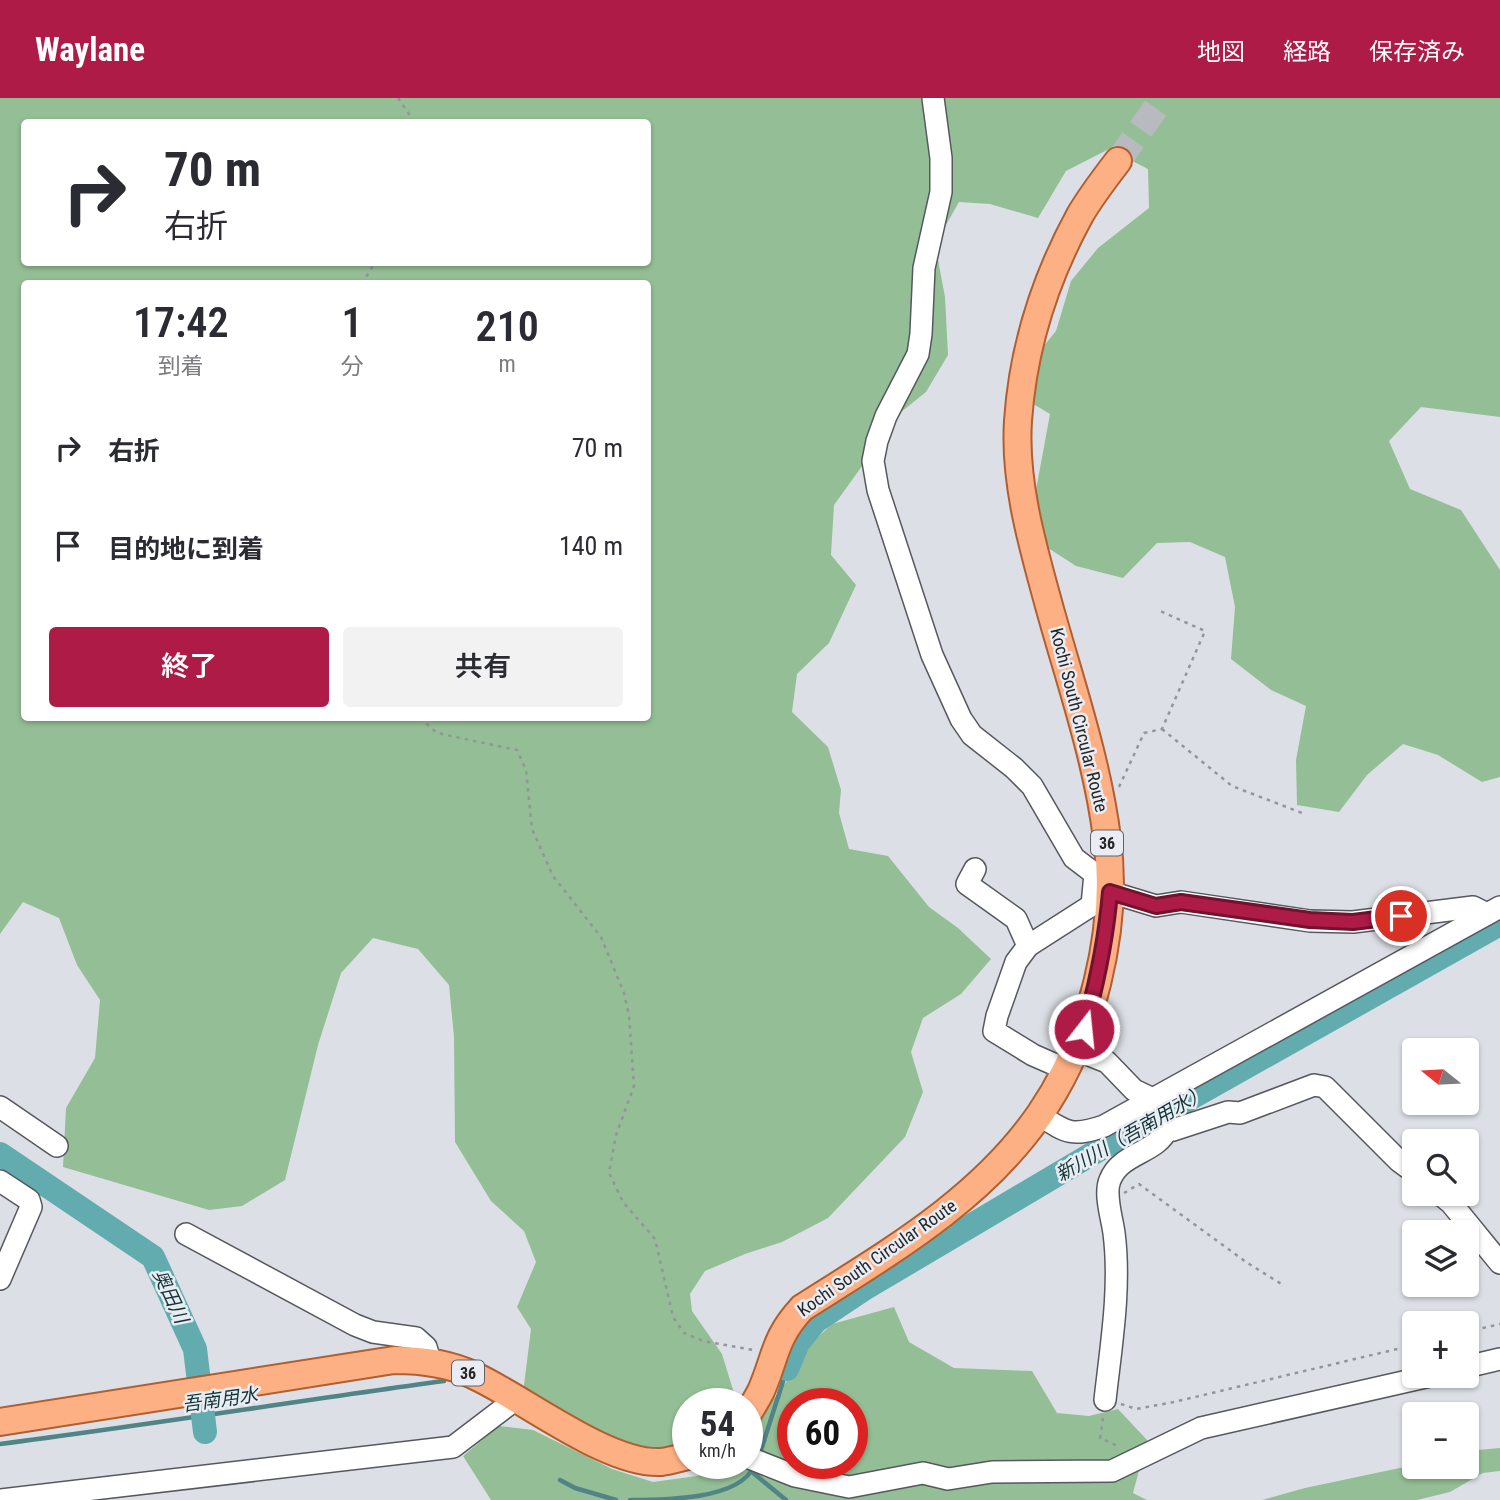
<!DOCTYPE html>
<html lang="ja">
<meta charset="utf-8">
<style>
body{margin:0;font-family:"Roboto Condensed","Noto Sans JP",sans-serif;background:#f2f2f3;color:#2b2b33;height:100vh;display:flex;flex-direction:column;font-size:26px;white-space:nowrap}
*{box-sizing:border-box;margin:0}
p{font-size:23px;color:#7c7c81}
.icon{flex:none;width:38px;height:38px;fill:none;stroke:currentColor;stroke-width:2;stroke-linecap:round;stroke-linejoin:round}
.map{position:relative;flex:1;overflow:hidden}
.details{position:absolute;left:21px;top:182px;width:630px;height:441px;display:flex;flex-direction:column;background:#fff;border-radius:7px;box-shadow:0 2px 5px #0004}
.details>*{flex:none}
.guide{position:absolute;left:21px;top:21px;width:630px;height:147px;border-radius:7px;box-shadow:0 2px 5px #0004;background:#fff;color:#2b2b33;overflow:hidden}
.needle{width:46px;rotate:288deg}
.fabs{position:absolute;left:1402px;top:940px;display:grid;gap:14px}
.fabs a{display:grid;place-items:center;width:77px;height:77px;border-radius:7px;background:#fff;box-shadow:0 2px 5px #0004;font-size:35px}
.speed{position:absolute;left:672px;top:1290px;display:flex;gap:14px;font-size:35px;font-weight:700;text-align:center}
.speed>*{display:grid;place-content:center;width:91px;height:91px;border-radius:50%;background:#fff;box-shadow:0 2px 5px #0004;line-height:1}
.speed small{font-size:18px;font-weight:400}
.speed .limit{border:10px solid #d22;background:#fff;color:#111}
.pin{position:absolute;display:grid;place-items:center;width:60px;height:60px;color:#fff;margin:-30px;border:4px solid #fff;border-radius:50%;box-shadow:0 2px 7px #0007}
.me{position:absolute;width:77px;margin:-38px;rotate:16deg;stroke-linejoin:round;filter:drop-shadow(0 0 5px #0008)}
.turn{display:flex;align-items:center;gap:24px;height:147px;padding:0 28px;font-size:32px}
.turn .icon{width:91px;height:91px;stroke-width:2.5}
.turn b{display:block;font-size:49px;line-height:60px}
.eta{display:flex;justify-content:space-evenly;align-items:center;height:119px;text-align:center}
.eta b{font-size:42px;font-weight:600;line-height:49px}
.primary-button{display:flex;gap:14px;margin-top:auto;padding:14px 28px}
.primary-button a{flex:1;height:80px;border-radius:7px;background:#ae1b47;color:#fff;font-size:28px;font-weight:600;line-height:80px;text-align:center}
.primary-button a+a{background:#f2f2f3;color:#2b2b33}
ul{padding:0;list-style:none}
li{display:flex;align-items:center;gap:21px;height:98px;padding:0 28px}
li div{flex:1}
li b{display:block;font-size:26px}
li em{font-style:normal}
header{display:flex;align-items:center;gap:42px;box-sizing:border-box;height:98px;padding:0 35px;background:#ae1b47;color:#fff}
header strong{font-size:33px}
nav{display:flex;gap:38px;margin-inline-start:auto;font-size:24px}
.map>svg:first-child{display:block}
.forest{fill:#94be95;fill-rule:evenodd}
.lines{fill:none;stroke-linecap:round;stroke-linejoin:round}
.stream{stroke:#508487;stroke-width:4.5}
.river{stroke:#62acaf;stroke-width:24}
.major-tunnel{stroke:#b7bbc0;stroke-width:26;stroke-dasharray:26 13;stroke-linecap:butt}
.minor-casing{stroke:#55585d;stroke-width:24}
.major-casing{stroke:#b15e30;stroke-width:30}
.path{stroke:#929599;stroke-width:2.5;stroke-dasharray:3.5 5;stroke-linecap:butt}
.minor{stroke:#fff;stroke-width:21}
.major{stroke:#feb085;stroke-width:26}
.route-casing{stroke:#71122e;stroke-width:18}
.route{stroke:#ae1b47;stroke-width:12}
.labels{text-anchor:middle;stroke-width:5;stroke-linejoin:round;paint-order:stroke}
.shield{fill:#e9edf3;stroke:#606266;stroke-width:2}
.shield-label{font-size:16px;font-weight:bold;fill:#252729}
.street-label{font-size:18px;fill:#252729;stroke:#e9edf3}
.water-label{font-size:19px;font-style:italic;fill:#103536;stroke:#e9edf3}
</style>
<header>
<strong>Waylane</strong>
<nav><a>地図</a><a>経路</a><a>保存済み</a></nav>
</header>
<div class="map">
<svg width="1500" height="1402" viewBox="0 0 1500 1402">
<rect width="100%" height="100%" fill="#dce0e6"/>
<g class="forest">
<path d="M0,0H1500V319L1421,309L1389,343L1410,391L1461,412L1500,472V679L1482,684L1438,657L1403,646L1367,677L1339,714L1297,707L1296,662L1306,608L1271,592L1231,561L1235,509L1225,459L1190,444L1157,445L1123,480L1076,468L1042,446L1036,392L1050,316L1030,304L1033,261L1056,233L1071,183L1098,150L1149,110L1148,71L1109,51L1066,73L1038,120L990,106L959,104L935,146L945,199L948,257L926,294L901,314L834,407L831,457L856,487L829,545L797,576L792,614L828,649L841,692L839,715L849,751L888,758L929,809L958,830L991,861L961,896L923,920L911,954L923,994L905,1039L828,1120L782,1144L745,1156L705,1173L690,1196L692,1213L722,1256L734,1295L724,1305L688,1306V1346L682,1353H645L594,1338L523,1295L531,1231L517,1209L536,1164L524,1133L491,1103L455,1044L454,939L449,887L418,851L373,840L341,875L318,947L285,1082L242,1108L209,1112L63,1069L66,1010L95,960L100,902L77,867L59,820L23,804L0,836ZM24,24H648V164H24ZM24,186H648V620H24Z"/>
<path d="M894,1209L909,1244L954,1270L1032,1273L1057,1315L1089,1318L1118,1311L1147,1342L1133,1395L1147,1402H491L463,1358L499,1328L533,1332L612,1371L653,1384L697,1378L730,1365H747V1337L787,1283L803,1253L832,1226ZM793,1306H852V1365H793Z"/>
<path d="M1500,1350V1373L1483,1375L1450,1394L1417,1402H1262L1305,1390L1414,1367L1466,1368L1467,1353Z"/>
</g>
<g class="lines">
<g class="stream">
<path d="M0,1346C148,1327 296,1303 444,1283"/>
<path d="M760,1355L787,1271"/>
<path d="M752,1374L786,1402"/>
<path d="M560,1382L575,1390L616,1402"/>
<path d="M630,1402C663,1402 740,1402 754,1368"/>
</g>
<g class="river">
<path d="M0,1056L153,1159L195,1251L205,1334"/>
<path d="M787,1271L798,1245L816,1223L864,1191L1102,1050L1500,826"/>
</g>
<path class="major-tunnel" d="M1118,63L1163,0"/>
<defs>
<g id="minor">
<path d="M933,0L941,60V94L924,170L921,236L918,256L886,318L877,343L873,363L878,392L932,557L961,621L972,637L1014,670L1032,688L1074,760L1095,776L1092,807L1028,848L1016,864L997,918L994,933L1033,957L1065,971"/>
<path d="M975,771L967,786L1016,821L1028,848"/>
<path d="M1097,793L1110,794L1156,808L1181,804L1310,823L1353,824L1473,809L1487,816"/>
<path d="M1087,956L1107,964L1134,992L1153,1001L1163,1024L1168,1030C1157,1056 1121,1054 1110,1082C1104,1096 1112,1120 1114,1135C1121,1189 1111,1248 1105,1302"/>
<path d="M0,1009L57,1048"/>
<path d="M1039,1017C1067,1035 1072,1039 1104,1028L1500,809"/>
<path d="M1168,1030L1173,1032L1228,1014L1240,1015L1314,987L1325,989L1399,1063L1414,1074"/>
<path d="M0,1083L29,1102L31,1109L0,1181"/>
<path d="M1440,1096L1451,1105L1500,1165"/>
<path d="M186,1136L355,1227L373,1234L416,1240L426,1249L430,1263"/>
<path d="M1466,1269L1500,1261"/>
<path d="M747,1359L795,1378L849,1389L923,1375L948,1381L992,1374L1112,1373L1201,1330L1430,1278"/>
<path d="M0,1402L453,1349L516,1301"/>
</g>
<g id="major">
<path d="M747,1317C752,1309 757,1301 761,1293C776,1259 774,1240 802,1210C888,1155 980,1103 1040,1016C1092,940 1119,831 1107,740C1097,660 1069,581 1048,504C1032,446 1014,383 1018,323C1023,249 1045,181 1080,117C1091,98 1105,80 1118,63"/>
<path d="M0,1324L394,1262C422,1262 448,1265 473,1277C524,1300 607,1367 661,1364C670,1363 679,1360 688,1358"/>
</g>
</defs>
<use href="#minor" class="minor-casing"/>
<use href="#major" class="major-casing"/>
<g class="path">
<path d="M398,0L409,16L412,24"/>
<path d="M362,186L375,164"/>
<path d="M420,620L437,635L517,652L526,672L532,731L553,778L601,839L624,895L629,917L634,988L616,1037L609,1075L623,1104L655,1141L673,1219L684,1235L703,1243L753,1252"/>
<path d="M1162,631L1232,688L1302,715"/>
<path d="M1119,689L1144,635L1162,631L1205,533L1158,512"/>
<path d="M1124,1095L1139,1086L1246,1164L1283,1187"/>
<path d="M1466,1234L1500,1226"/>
<path d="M1121,1306L1136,1311L1174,1304L1414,1247"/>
<path d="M1103,1320L1100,1340L1120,1349"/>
</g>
<use href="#minor" class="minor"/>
<use href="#major" class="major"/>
</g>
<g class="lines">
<defs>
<path id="route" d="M1084,931C1097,885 1106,842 1110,794L1156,808L1181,804L1310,822L1353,824L1401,818"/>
</defs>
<use href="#route" class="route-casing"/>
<use href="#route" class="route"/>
</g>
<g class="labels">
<g class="shield">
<rect x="1091" y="732.5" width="32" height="25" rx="5"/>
<rect x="452" y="1262.5" width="32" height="25" rx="5"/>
</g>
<g class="shield-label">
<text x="1107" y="751">36</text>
<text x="468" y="1281">36</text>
</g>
<g class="street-label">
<text transform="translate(1079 622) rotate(76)" y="6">Kochi South Circular Route</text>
<text transform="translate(877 1160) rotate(-35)" y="6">Kochi South Circular Route</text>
</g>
<g class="water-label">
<text transform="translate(1131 1035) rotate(-30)" y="7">新川川（吾南用水）</text>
<text transform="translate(171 1198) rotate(65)" y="7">奥田川</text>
<text transform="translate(220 1301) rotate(-8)" y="7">吾南用水</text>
</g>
</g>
</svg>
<div class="fabs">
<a><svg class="needle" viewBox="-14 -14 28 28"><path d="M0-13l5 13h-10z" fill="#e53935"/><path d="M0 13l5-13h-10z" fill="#7c7c81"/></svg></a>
<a><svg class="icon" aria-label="search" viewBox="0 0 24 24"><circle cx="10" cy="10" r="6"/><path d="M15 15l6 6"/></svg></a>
<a><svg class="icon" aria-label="layers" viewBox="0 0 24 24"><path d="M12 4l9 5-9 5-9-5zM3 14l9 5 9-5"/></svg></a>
<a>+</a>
<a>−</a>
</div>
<div class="speed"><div>54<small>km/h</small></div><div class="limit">60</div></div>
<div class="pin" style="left:1401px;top:818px;background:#d93025"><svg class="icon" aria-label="arrive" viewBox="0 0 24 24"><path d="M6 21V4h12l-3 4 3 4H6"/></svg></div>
<svg class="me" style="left:1084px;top:931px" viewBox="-20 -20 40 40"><circle r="17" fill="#ae1b47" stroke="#fff" stroke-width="3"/><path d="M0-11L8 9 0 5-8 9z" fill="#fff"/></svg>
<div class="guide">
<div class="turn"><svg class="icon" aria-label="right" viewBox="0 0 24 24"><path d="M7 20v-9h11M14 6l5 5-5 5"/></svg><div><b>70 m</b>右折</div></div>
</div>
<section class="details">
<div class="eta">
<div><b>17:42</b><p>到着</p></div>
<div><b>1</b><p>分</p></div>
<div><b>210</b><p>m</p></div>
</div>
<ul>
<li><svg class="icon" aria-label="right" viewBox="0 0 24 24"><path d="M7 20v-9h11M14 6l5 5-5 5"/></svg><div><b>右折</b></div><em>70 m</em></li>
<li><svg class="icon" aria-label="arrive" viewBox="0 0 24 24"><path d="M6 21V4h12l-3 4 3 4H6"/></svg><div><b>目的地に到着</b></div><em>140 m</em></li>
</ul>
<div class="primary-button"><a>終了</a><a>共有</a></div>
</section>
</div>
